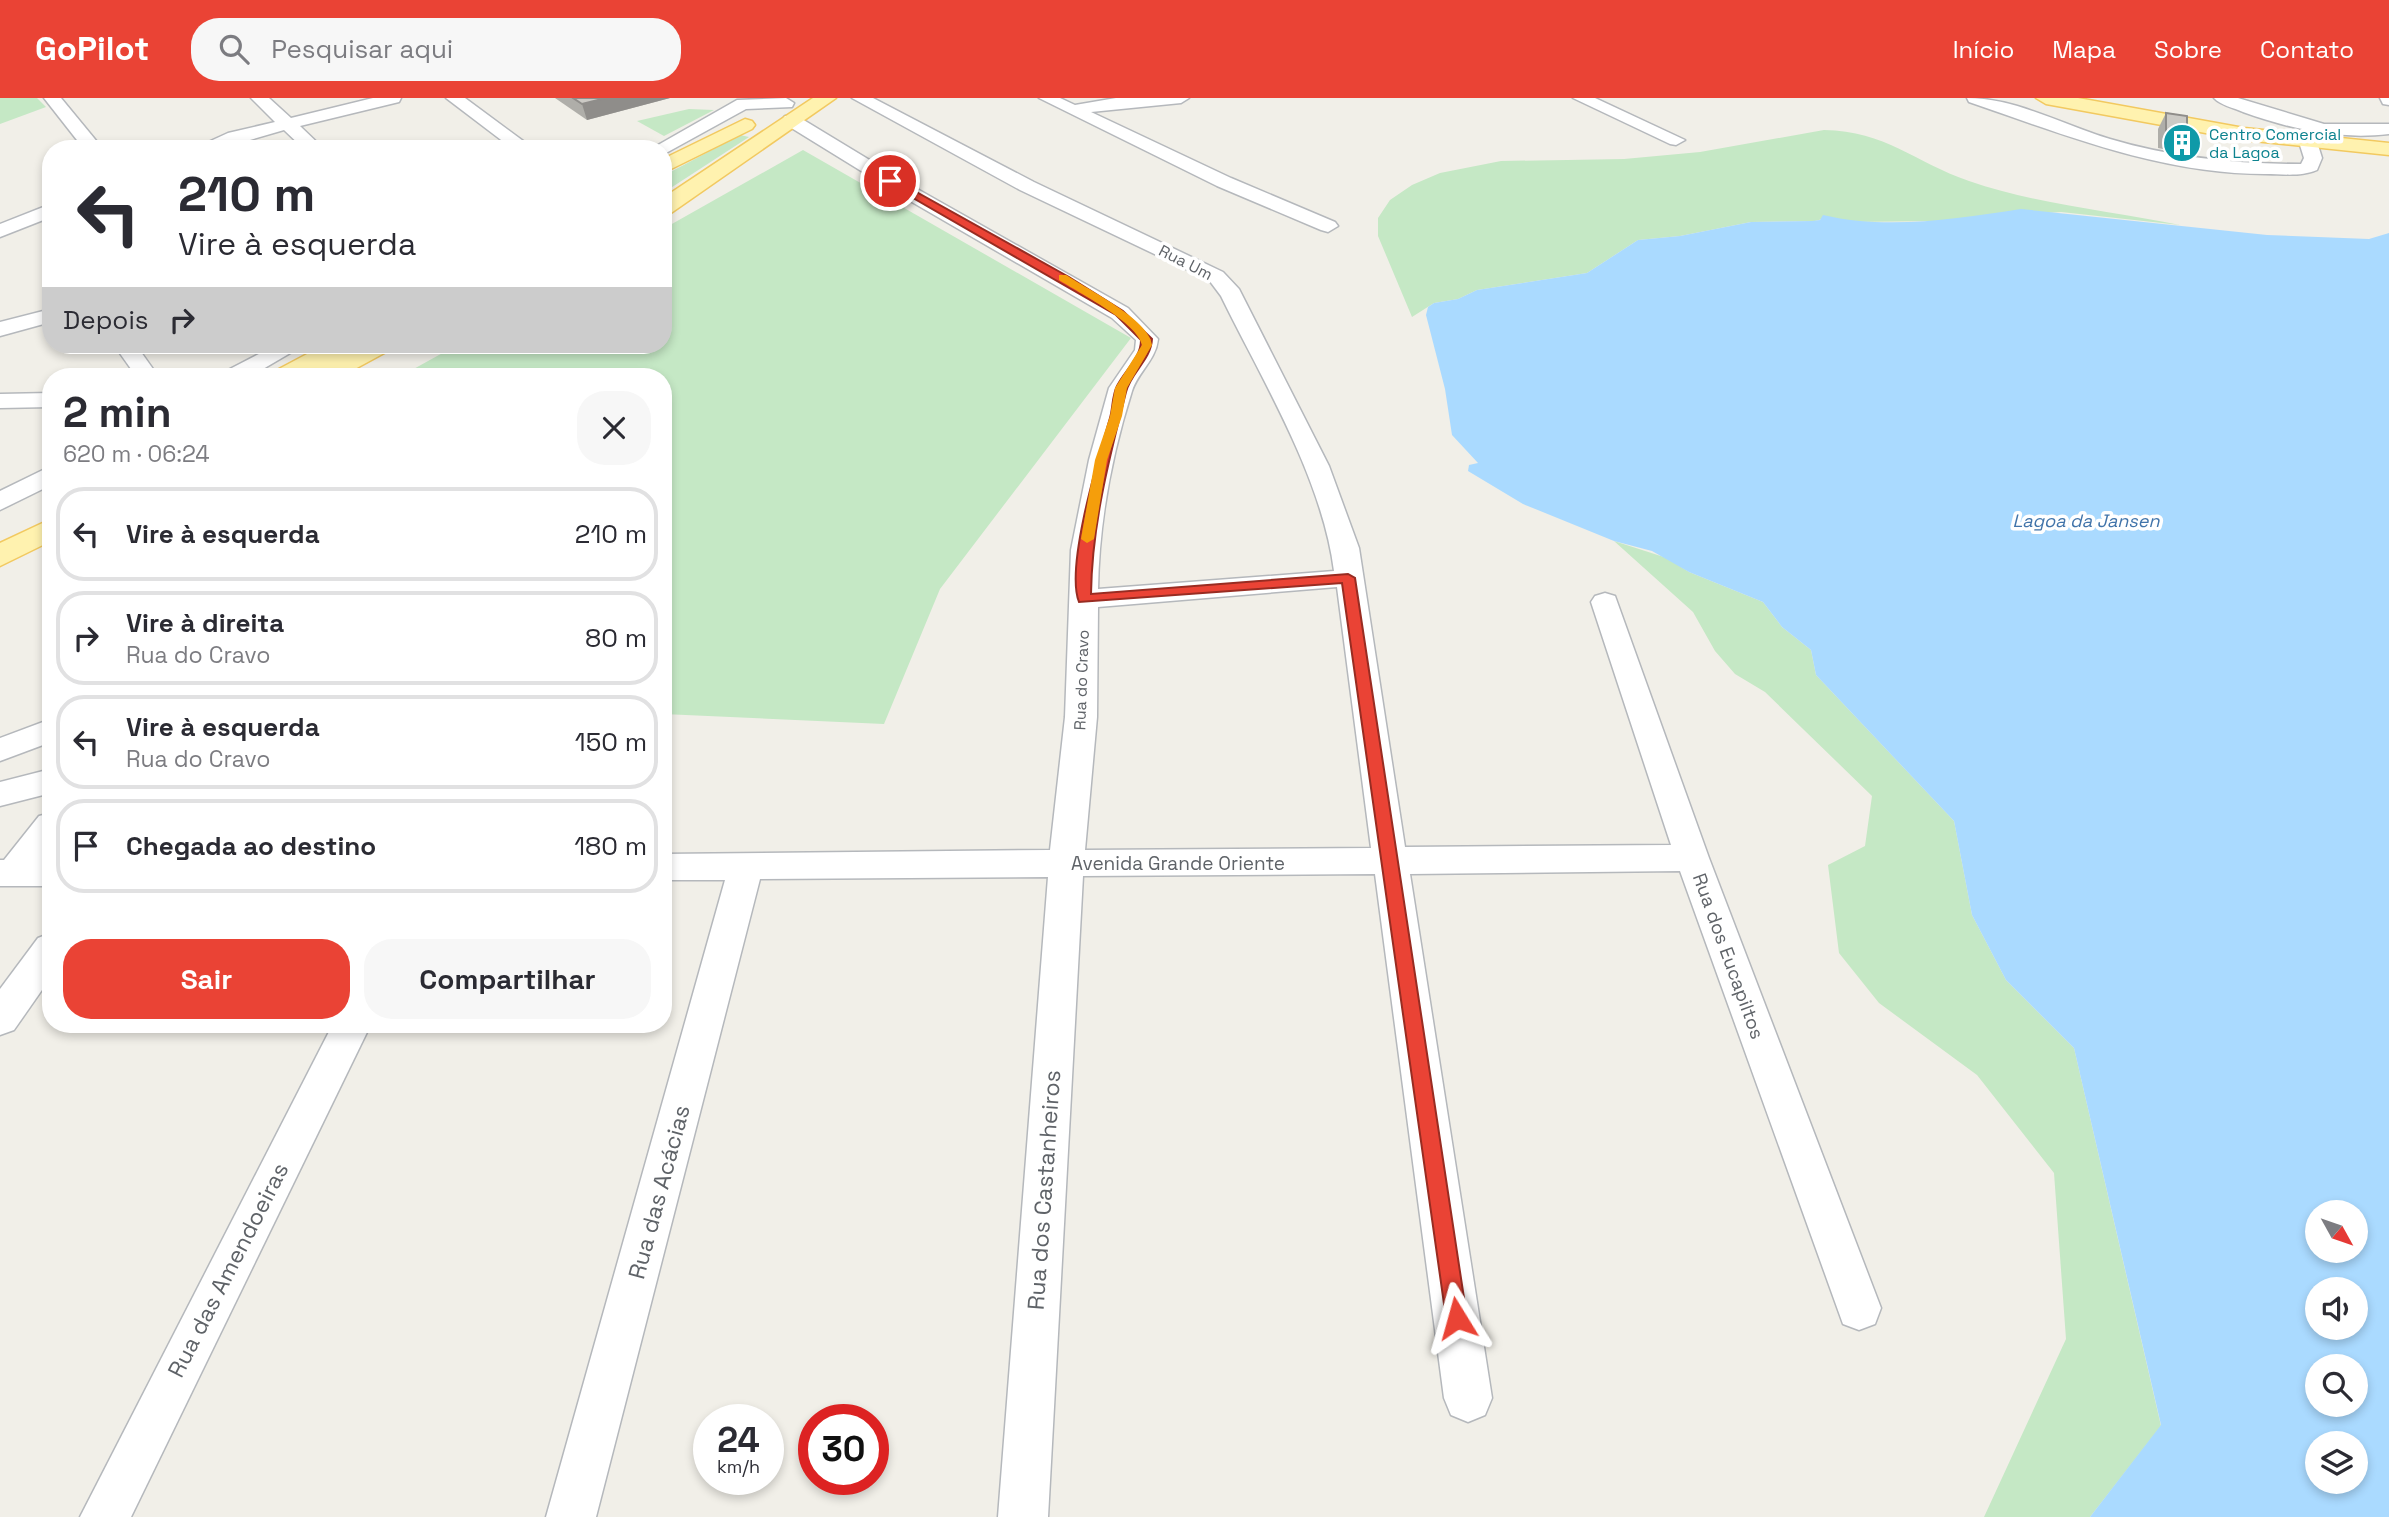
<!DOCTYPE html>
<html lang="pt">
<meta charset="utf-8">
<style>
body{margin:0;font-family:"Space Grotesk",sans-serif;background:#f7f7f7;color:#2b2b33;height:100vh;display:flex;flex-direction:column;font-size:26px;white-space:nowrap}
*{box-sizing:border-box;margin:0}
p{font-size:23px;color:#7c7c81}
.icon{flex:none;width:38px;height:38px;fill:none;stroke:currentColor;stroke-width:2;stroke-linecap:round;stroke-linejoin:round}
.map{position:relative;flex:1;overflow:hidden}
.details{position:absolute;left:42px;top:270px;width:630px;height:665px;display:flex;flex-direction:column;background:#fff;border-radius:28px;box-shadow:0 4px 10px #0003}
.details>*{flex:none}
.hud{position:absolute;left:42px;top:42px;width:630px;height:214px;border-radius:28px;box-shadow:0 4px 10px #0003;background:#fff;color:#2b2b33;overflow:hidden}
.needle{width:46px;rotate:130deg}
.controls{position:absolute;left:2305px;top:1102px;display:grid;gap:14px}
.controls a{display:grid;place-items:center;width:63px;height:63px;border-radius:50%;background:#fff;box-shadow:0 4px 10px #0003;font-size:35px}
.speed{position:absolute;left:693px;top:1306px;display:flex;gap:14px;font-size:35px;font-weight:700;text-align:center}
.speed>*{display:grid;place-content:center;width:91px;height:91px;border-radius:50%;background:#fff;box-shadow:0 4px 10px #0003;line-height:1}
.speed small{font-size:18px;font-weight:400}
.speed .limit{border:10px solid #d22;background:#fff;color:#111}
.pin{position:absolute;display:grid;place-items:center;width:60px;height:60px;color:#fff;margin:-30px;border:4px solid #fff;border-radius:50%;box-shadow:0 2px 7px #0007}
.me{position:absolute;width:77px;margin:-38px;rotate:352deg;stroke-linejoin:round;filter:drop-shadow(0 0 5px #0008)}
.turn{display:flex;align-items:center;gap:24px;height:147px;padding:0 21px;font-size:32px}
.turn .icon{width:91px;height:91px;stroke-width:2.5}
.turn b{display:block;font-size:49px;line-height:60px}
.then{display:flex;align-items:center;height:66px;padding:0 21px;background:#0003;gap:14px;font-size:26px}
.round{display:grid;place-items:center;flex:none;width:74px;height:74px;border-radius:28px;background:#f7f7f7}
.summary{display:flex;align-items:center;justify-content:space-between;height:119px;padding:0 21px}
h1{font-size:42px;font-weight:700;line-height:52px}
.action{display:flex;gap:14px;margin-top:auto;padding:14px 21px}
.action a{flex:1;height:80px;border-radius:28px;background:#ea4335;color:#fff;font-size:28px;font-weight:700;line-height:80px;text-align:center}
.action a+a{background:#f7f7f7;color:#2b2b33}
ul{padding:0;list-style:none}
li{display:flex;align-items:center;gap:21px;height:94px;margin:0 14px 10px;padding:0 7px;border:4px solid #e1e1e2;border-radius:28px}
li div{flex:1}
li b{display:block;font-size:26px}
li em{font-style:normal}
header{display:flex;align-items:center;gap:42px;box-sizing:border-box;height:98px;padding:0 35px;background:#ea4335;color:#fff}
header strong{font-size:33px}
nav{display:flex;gap:38px;margin-inline-start:auto;font-size:24px}
.search{width:490px;height:63px;background:#f7f7f7;display:flex;align-items:center;gap:18px;box-sizing:border-box;padding:0 24px;border-radius:28px;color:#7c7c81;font-size:26px}
.map>svg:first-child{display:block}
.green{fill:#c5e8c5}
.water{fill:#aadaff;fill-rule:evenodd}
.lines{fill:none;stroke-linecap:round;stroke-linejoin:round}
.minor-casing{stroke:#b5b8bc;stroke-width:3}
.major-casing{stroke:#f2c960;stroke-width:3}
.minor{fill:#fff;fill-rule:evenodd}
.major{fill:#fff2af;fill-rule:evenodd}
.wall{fill:#afaea9}
.shaded-wall{fill:#8f8d8a}
.building{fill:#cccac5;stroke:#8f8d8a;stroke-width:2}
.route{fill:#ea4335;stroke:#982c22;stroke-width:2}
.slow{fill:#f59e0b}
.labels{text-anchor:middle;stroke-width:7;stroke-linejoin:round;paint-order:stroke}
.far-culture-label{font-size:16px;fill:#0d838f;stroke:#fff;text-anchor:start}
.far-street-label{font-size:16px;fill:#5f6368;stroke:#fff}
.far-water-label{font-size:18px;font-style:italic;fill:#4174aa;stroke:#fff}
.street-label{font-size:19px;fill:#5f6368;stroke:#fff}
.near-street-label{font-size:23px;fill:#5f6368;stroke:#fff}
</style>
<header>
<strong>GoPilot</strong>
<div class="search"><svg class="icon" aria-label="search" viewBox="0 0 24 24"><circle cx="10" cy="10" r="6"/><path d="M15 15l6 6"/></svg>Pesquisar aqui</div>
<nav><a>Início</a><a>Mapa</a><a>Sobre</a><a>Contato</a></nav>
</header>
<div class="map">
<svg width="2389" height="1419" viewBox="0 0 2389 1419">
<rect width="100%" height="100%" fill="#f1efe8"/>
<g class="green">
<path d="M0,0H37L46,9L0,26Z"/>
<path d="M689,11L714,12L664,38L637,23Z"/>
<path d="M1824,32C1886,33 1914,64 1969,83C2036,106 2111,113 2180,127L2061,114L1937,123L1852,124L1830,119L1815,123L1751,124L1680,138L1638,142L1587,175L1477,192L1458,201L1434,205L1412,219L1378,138V120L1390,102L1412,87L1440,75L1501,63L1624,61L1700,54Z"/>
<path d="M740,37L749,39L663,95V78Z"/>
<path d="M803,52L1131,240L940,491L884,626L663,616V278H416L410,273L457,247H663V131Z"/>
<path d="M1614,443L1667,460L1689,474L1763,504L1782,529L1811,552L1816,577L1954,723L1972,817L2006,882L2074,950L2161,1328L2090,1419H1984L2066,1241L2054,1075L1977,977L1879,905L1839,855L1828,767L1865,748L1872,698L1765,594L1735,576L1715,553L1693,514Z"/>
</g>
<path class="water" d="M2021,111L2267,137L2369,141L2389,135V1419H2090L2161,1327L2074,950L2006,882L1972,817L1954,723L1816,577L1811,552L1782,529L1763,504L1689,474L1652,453L1614,443L1523,406L1468,373L1469,367L1478,365L1452,337L1445,291L1426,217L1428,209L1434,205L1458,201L1477,192L1587,175L1638,142L1680,138L1751,124L1812,123L1820,122L1823,117C1887,132 1956,121 2021,111ZM2317,1115H2356V1153H2317ZM2317,1192H2356V1230H2317ZM2317,1269H2356V1307H2317ZM2317,1346H2356V1384H2317Z"/>
<g class="lines">
<defs>
<g id="minor">
<path d="M44,0H61L103,51H84Z"/>
<path d="M251,0H269L291,20L373,0H401L399,4L300,28L324,51H304L284,32L219,51H193L228,35L275,24Z"/>
<path d="M446,0H465L534,51H513Z"/>
<path d="M786,0L794,5L792,9L746,11L666,55L663,56V51H651L737,2Z"/>
<path d="M852,0H873L1034,84L1223,174L1239,191L1329,368L1359,450L1405,749L1671,747L1591,504L1595,498L1605,495L1615,498L1709,760L1881,1210L1875,1226L1859,1232L1843,1226L1680,773L1410,776L1492,1300L1485,1317L1468,1324L1451,1317L1444,1300L1375,776L1083,778L1048,1419H998L1048,779L760,781L596,1419H546L725,782H663V756L1050,752L1065,619L1071,452L1089,362L1109,290L1135,252L1136,242L1112,220L905,100L785,26L782,22L785,18H797L919,92L1128,210L1158,241C1156,262 1138,274 1132,293C1112,356 1099,425 1098,491L1334,473C1322,379 1262,282 1221,198L1209,182L1020,92ZM1337,489L1371,750L1085,752L1097,619L1098,509Z"/>
<path d="M1039,0H1060L1075,7L1116,0H1189L1181,5L1091,14L1231,80L1335,124L1338,128L1328,134L1321,132L1217,88Z"/>
<path d="M1573,0H1595L1685,42L1676,47L1670,46Z"/>
<path d="M1967,0C2016,0 2063,27 2110,41C2174,60 2236,66 2301,66L2304,60L2299,44L2308,39L2317,44L2322,60L2317,72C2301,79 2282,76 2265,76C2161,76 2065,37 1969,4Z"/>
<path d="M2214,0H2238L2324,26H2389V36C2338,42 2291,31 2243,14C2234,10 2220,7 2214,0Z"/>
<path d="M2380,0H2389V7L2383,6Z"/>
<path d="M51,106V119L0,139V126Z"/>
<path d="M51,211V224L0,238V224Z"/>
<path d="M114,247H136L158,278H136Z"/>
<path d="M276,247H304L251,278H222L226,273Z"/>
<path d="M51,295V309L0,310V296Z"/>
<path d="M51,368V387L0,412V393Z"/>
<path d="M51,621V644L0,663V640Z"/>
<path d="M51,671V695L0,708V684Z"/>
<path d="M51,715V752L43,762H51V788H0V762H4L39,718Z"/>
<path d="M51,835V879L14,932L0,937V891L38,840Z"/>
<path d="M333,926H371L131,1419H80Z"/>
</g>
<g id="major">
<path d="M813,0H836L671,115L663,117V100Z"/>
<path d="M2036,0H2078L2244,30L2389,45V57L2244,42L2046,6Z"/>
<path d="M745,21L752,23L755,27L752,31L663,75V61Z"/>
<path d="M324,247H356L354,250L360,247H392L388,253L342,278H312L314,273L305,278H273L277,272Z"/>
<path d="M51,421V443L0,468V445Z"/>
</g>
</defs>
<use href="#minor" class="minor-casing"/>
<use href="#major" class="major-casing"/>
<use href="#minor" class="minor"/>
<use href="#major" class="major"/>
</g>
<g class="wall">
<path d="M555,0H670L587,22Z"/>
<path d="M2166,15L2187,38L2178,54L2158,50V31Z"/>
</g>
<path class="shaded-wall" d="M606,0H670L587,22L582,6Z"/>
<g class="building">
<path d="M573,0H606L582,6Z"/>
<path d="M2166,15L2187,18V38L2166,34Z"/>
</g>
<path class="route" d="M887,81H893L1069,179L1123,213L1152,241C1151,262 1131,274 1126,294C1109,361 1092,426 1091,496L1348,476L1355,480L1467,1220L1464,1228L1457,1231L1449,1228L1446,1220L1342,485L1079,504C1065,469 1099,358 1110,320C1113,310 1112,298 1117,288C1125,272 1141,260 1141,242L1116,217L887,85Z"/>
<path class="slow" d="M1059,177H1066C1087,191 1150,222 1152,247L1127,290L1122,318L1107,362L1094,441L1087,445L1081,441L1095,362L1110,318L1115,290L1142,247C1138,225 1078,194 1059,182Z"/>
<defs>
<symbol id="building-disc" viewBox="-11 -11 22 22"><circle r="9.5" fill="#0f9aa8" stroke="#fff"/><path d="M-4-6H4V6H1V3H-1V6H-4ZM-2.5-4.3h1.7v1.8h-1.7ZM.8-4.3h1.7v1.8H.8ZM-2.5-1h1.7V.8h-1.7ZM.8-1h1.7V.8H.8Z" fill="#fff"/></symbol>
</defs>
<g fill-rule="evenodd">
<use href="#building-disc" x="2160" y="23" width="44" height="44"/>
</g>
<g class="labels">
<g class="far-culture-label">
<text x="2209" y="42">Centro Comercial<tspan x="2209" dy="18">da Lagoa</tspan></text>
</g>
<g class="far-street-label">
<text transform="translate(1186 164) rotate(27)" y="6">Rua Um</text>
<text transform="translate(1081 582) rotate(-88)" y="6">Rua do Cravo</text>
</g>
<g class="far-water-label">
<text x="2086" y="429">Lagoa da Jansen</text>
</g>
<g class="street-label">
<text x="1178" y="772">Avenida Grande Oriente</text>
<text transform="translate(1729 858) rotate(70)" y="7">Rua dos Eucapiltos</text>
</g>
<g class="near-street-label">
<text transform="translate(1044 1092) rotate(-86)" y="8">Rua dos Castanheiros</text>
<text transform="translate(659 1094) rotate(-75)" y="8">Rua das Acácias</text>
<text transform="translate(228 1172) rotate(-63)" y="8">Rua das Amendoeiras</text>
</g>
</g>
</svg>
<div class="controls">
<a><svg class="needle" viewBox="-14 -14 28 28"><path d="M0-13l5 13h-10z" fill="#e53935"/><path d="M0 13l5-13h-10z" fill="#7c7c81"/></svg></a>
<a><svg class="icon" aria-label="sound" viewBox="0 0 24 24"><path d="M4 9h4l5-4v14l-5-4H4zM17 9q2 3 0 6"/></svg></a>
<a><svg class="icon" aria-label="search" viewBox="0 0 24 24"><circle cx="10" cy="10" r="6"/><path d="M15 15l6 6"/></svg></a>
<a><svg class="icon" aria-label="layers" viewBox="0 0 24 24"><path d="M12 4l9 5-9 5-9-5zM3 14l9 5 9-5"/></svg></a>
</div>
<div class="speed"><div>24<small>km/h</small></div><div class="limit">30</div></div>
<div class="pin" style="left:890px;top:83px;background:#d93025"><svg class="icon" aria-label="arrive" viewBox="0 0 24 24"><path d="M6 21V4h12l-3 4 3 4H6"/></svg></div>
<svg class="me" style="left:1457px;top:1220px" viewBox="-20 -20 40 40"><path d="M0-17L14 15 0 8-14 15z" fill="#ea4335" stroke="#fff" stroke-width="4"/></svg>
<div class="hud">
<div class="turn"><svg class="icon" aria-label="left" viewBox="0 0 24 24"><path d="M17 20v-9H6M10 6l-5 5 5 5"/></svg><div><b>210 m</b>Vire à esquerda</div></div>
<div class="then">Depois<svg class="icon" aria-label="right" viewBox="0 0 24 24"><path d="M7 20v-9h11M14 6l5 5-5 5"/></svg></div>
</div>
<section class="details">
<div class="summary"><div><h1>2 min</h1><p>620 m · 06:24</p></div><a class="round"><svg class="icon" aria-label="close" viewBox="0 0 24 24"><path d="M6 6l12 12M18 6L6 18"/></svg></a></div>
<ul>
<li><svg class="icon" aria-label="left" viewBox="0 0 24 24"><path d="M17 20v-9H6M10 6l-5 5 5 5"/></svg><div><b>Vire à esquerda</b></div><em>210 m</em></li>
<li><svg class="icon" aria-label="right" viewBox="0 0 24 24"><path d="M7 20v-9h11M14 6l5 5-5 5"/></svg><div><b>Vire à direita</b><p>Rua do Cravo</p></div><em>80 m</em></li>
<li><svg class="icon" aria-label="left" viewBox="0 0 24 24"><path d="M17 20v-9H6M10 6l-5 5 5 5"/></svg><div><b>Vire à esquerda</b><p>Rua do Cravo</p></div><em>150 m</em></li>
<li><svg class="icon" aria-label="arrive" viewBox="0 0 24 24"><path d="M6 21V4h12l-3 4 3 4H6"/></svg><div><b>Chegada ao destino</b></div><em>180 m</em></li>
</ul>
<div class="action"><a>Sair</a><a>Compartilhar</a></div>
</section>
</div>
